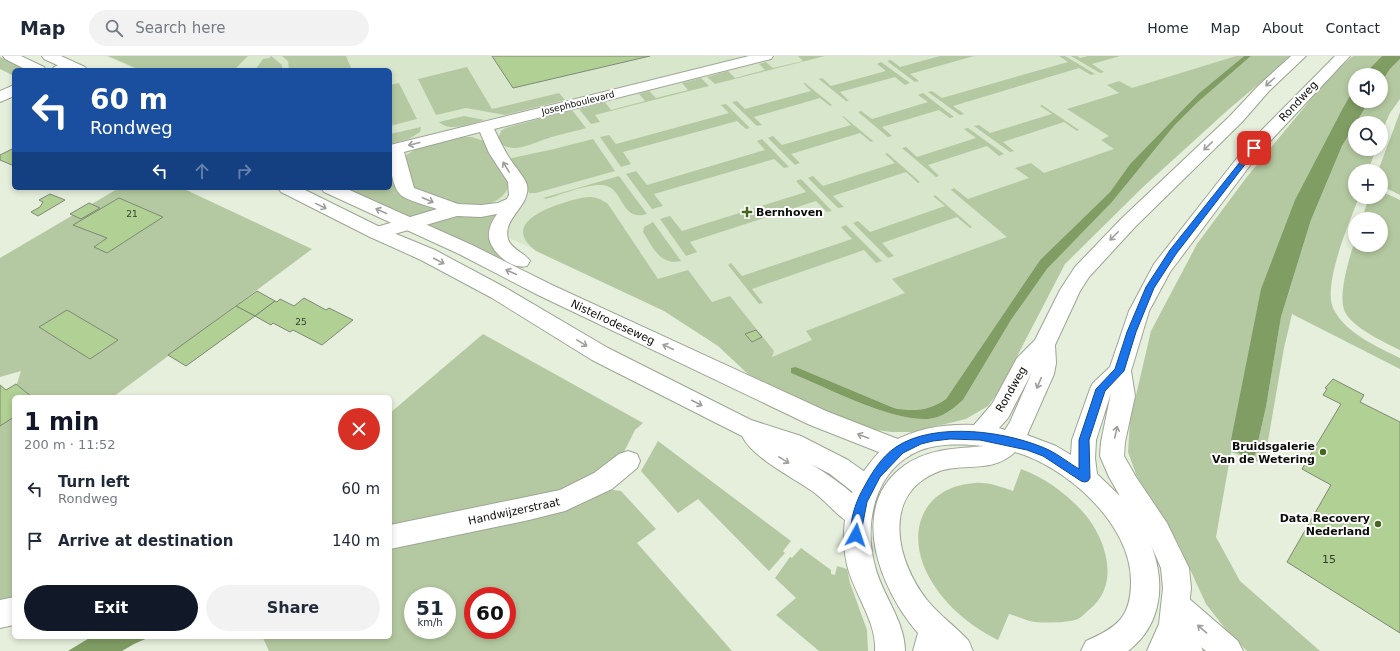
<!DOCTYPE html>
<meta charset="utf-8">
<style>
body{margin:0;font-family:"DejaVu Sans",sans-serif;background:#f2f2f3;color:#1f2937;height:100vh;display:flex;flex-direction:column;font-size:15px;white-space:nowrap}
*{box-sizing:border-box;margin:0}
p{font-size:13px;color:#747a83}
.icon{flex:none;width:22px;height:22px;fill:none;stroke:currentColor;stroke-width:2;stroke-linecap:round;stroke-linejoin:round}
.map{position:relative;flex:1;overflow:hidden}
.details{position:absolute;left:12px;top:339px;width:380px;height:244px;display:flex;flex-direction:column;background:#fff;border-radius:6px;box-shadow:0 2px 6px #0003}
.details>*{flex:none}
.banner{position:absolute;left:12px;top:12px;width:380px;height:122px;border-radius:6px;box-shadow:0 2px 6px #0003;background:#1a4fa0;color:#fff;overflow:hidden}
.controls{position:absolute;left:1348px;top:12px;display:grid;gap:8px}
.controls a{display:grid;place-items:center;width:40px;height:40px;border-radius:50%;background:#fff;box-shadow:0 2px 6px #0003;font-size:20px}
.speed{position:absolute;left:404px;top:531px;display:flex;gap:8px;font-size:20px;font-weight:700;text-align:center}
.speed>*{display:grid;place-content:center;width:52px;height:52px;border-radius:50%;background:#fff;box-shadow:0 2px 6px #0003;line-height:1}
.speed small{font-size:10px;font-weight:400}
.speed .limit{border:6px solid #d22;background:#fff;color:#111}
.pin{position:absolute;display:grid;place-items:center;width:34px;height:34px;color:#fff;margin:-17px;border-radius:8px;box-shadow:0 2px 6px #0006}
.me{position:absolute;width:44px;margin:-22px;rotate:5deg;stroke-linejoin:round;filter:drop-shadow(0 0 3px #0008)}
.turn{display:flex;align-items:center;gap:14px;height:84px;padding:0 12px;font-size:18px}
.turn .icon{width:52px;height:52px;stroke-width:2.5}
.turn b{display:block;font-size:28px;line-height:34px}
.lanes{display:flex;align-items:center;height:38px;padding:0 12px;background:#0003;justify-content:center;gap:20px;direction:ltr}
.lanes .off{opacity:.35}
.round{display:grid;place-items:center;flex:none;width:42px;height:42px;border-radius:21px;background:#f2f2f3}
.overview{display:flex;align-items:center;justify-content:space-between;height:68px;padding:0 12px}
h1{font-size:24px;font-weight:800;line-height:30px;color:#111827}
.primary-button{display:flex;gap:8px;margin-top:auto;padding:8px 12px}
.primary-button a{flex:1;height:46px;border-radius:24px;background:#111827;color:#fff;font-size:16px;font-weight:800;line-height:46px;text-align:center}
.primary-button a+a{background:#f2f2f3;color:#1f2937}
ul{padding:0;list-style:none}
li{display:flex;align-items:center;gap:12px;height:52px;padding:0 12px}
li div{flex:1}
li b{display:block;font-size:15px}
li em{font-style:normal}
header{display:flex;align-items:center;gap:24px;box-sizing:border-box;height:56px;padding:0 20px;background:#fff;border-bottom:1px solid #e0e1e3}
header strong{font-size:19px}
nav{display:flex;gap:22px;margin-inline-start:auto;font-size:14px}
.search{width:280px;height:36px;background:#f2f2f3;display:flex;align-items:center;gap:10px;box-sizing:border-box;padding:0 14px;border-radius:22px;color:#747a83;font-size:15px}
.map>svg:first-child{display:block}
.built{fill:#d8e6cc}
.green{fill:#b4c9a1;fill-rule:evenodd}
.water{fill:#809d64}
.building{fill:#b1d094;stroke:#7f8877}
.lines{fill:none;stroke-linecap:round;stroke-linejoin:round}
.minor-casing{stroke:#9ca694;stroke-width:2}
.tertiary-casing{stroke:#9ca694;stroke-width:2}
.primary-casing{stroke:#9ca694;stroke-width:2}
.minor{fill:#fff;fill-rule:evenodd}
.tertiary{fill:#fff;fill-rule:evenodd}
.primary{fill:#fff;fill-rule:evenodd}
.oneway{stroke:#9d9f9c}
.route{fill:#1a73e8;stroke:#114b97}
.poi-dot{fill:#46671d;stroke:#fff;stroke-width:1.5}
.labels{text-anchor:middle;stroke-width:4;stroke-linejoin:round;paint-order:stroke}
.far-street-label{font-size:9px;fill:#0b0e08;stroke:#fff}
.number-label{font-size:9px;fill:#343e2b}
.street-label{font-size:11px;fill:#0b0e08;stroke:#fff}
.poi-label{font-size:11px;font-weight:bold;fill:#0b0e08;stroke:#fff;text-anchor:end}
.near-number-label{font-size:11px;fill:#343e2b}
</style>
<header>
<strong>Map</strong>
<div class="search"><svg class="icon" aria-label="search" viewBox="0 0 24 24"><circle cx="10" cy="10" r="6"/><path d="M15 15l6 6"/></svg>Search here</div>
<nav><a>Home</a><a>Map</a><a>About</a><a>Contact</a></nav>
</header>
<div class="map">
<svg width="1400" height="595" viewBox="0 0 1400 595">
<rect width="100%" height="100%" fill="#e5efdc"/>
<path class="built" d="M106,0H1237L1010,183L918,241L772,301L390,128V14H137Z"/>
<g class="green">
<path d="M108,0H248L234,14H140Z"/>
<path d="M271,0L282,9V14H255L263,3L269,2Z"/>
<path d="M282,0H346L352,14H289L288,5Z"/>
<path d="M798,0H825L715,28L707,21L728,15L735,22L765,14L759,8L766,6L773,12L803,5Z"/>
<path d="M940,0H974L910,18L919,25L915,26L887,5L891,4L900,11Z"/>
<path d="M1059,0H1065L1095,18L1091,19L1079,12L953,50L964,58L960,59L928,36L932,35L942,42L1068,6Z"/>
<path d="M1071,0H1077L1080,2L1088,0H1120L1092,8L1104,16L1100,17Z"/>
<path d="M1236,0H1244L1198,38L1130,108L1110,136L1040,204L946,343C927,356 915,356 894,352L796,311L792,317C827,332 890,365 928,363C942,362 953,353 963,344L1011,264L1047,213L1112,146L1174,70L1198,46L1251,0H1292L1229,53L1142,132L1065,208L999,335L988,350L966,363L912,376H891L863,372L749,319L718,290L664,255L536,195C503,170 541,154 563,147C572,144 581,141 590,141C597,141 602,144 608,148L658,223L688,214L712,246L730,240L774,295L772,301L812,284L806,275L905,237L892,223L1007,181L951,134L954,132L968,143L1029,122L1015,112L1031,107L1044,117L1114,93L1101,84L1109,80L1067,53L1119,37L1107,29L1119,25L1132,32Z"/>
<path d="M1353,0H1382L1363,19H1355V31L1344,50L1238,397L1247,401L1255,398L1266,351L1281,261L1311,164L1342,90L1355,68V93H1376L1368,115H1355V141H1359C1350,165 1321,231 1334,254C1347,278 1376,290 1400,302V313L1292,258L1284,292L1264,408L1231,396L1216,481L1240,525L1320,595H1247L1227,575L1206,548L1178,487L1159,454L1137,421L1128,396L1130,365L1151,275L1197,188L1246,122L1330,20Z"/>
<path d="M0,1L22,11L24,14H14V20L0,13Z"/>
<path d="M1400,3V43L1390,57L1381,77V67H1355L1369,45H1381V27L1390,13Z"/>
<path d="M881,6L910,27L905,29L895,21L840,36L849,45H846L819,23L822,22L831,30L886,15L877,8Z"/>
<path d="M467,11L492,53L559,37L565,44L505,59L466,52L436,59L418,23Z"/>
<path d="M701,22L709,30L595,59L600,66L591,68L579,53L605,46L611,54L645,45L639,38L649,35L656,42L688,34L682,27Z"/>
<path d="M399,27L417,63L390,70V29Z"/>
<path d="M803,27H805L832,49L830,50L820,42L754,61L762,69L757,70L732,46L737,45L745,53L811,35Z"/>
<path d="M923,37L954,61L950,62L939,54L882,71L892,80L888,81L858,56L861,55L872,63L928,46L918,39Z"/>
<path d="M726,48L750,72L746,73L737,65L623,96L631,108L621,111L600,81L609,79L616,88L729,57L721,49Z"/>
<path d="M1042,49L1079,74L1077,75L1064,66L1003,86L1014,95L1010,96L974,70L979,69L990,77L1052,58L1040,50Z"/>
<path d="M572,54L586,72C573,76 559,78 546,83C532,87 508,101 498,83L501,75L505,72Z"/>
<path d="M1400,56V139L1382,130L1381,115H1378Z"/>
<path d="M464,60L485,64C472,67 450,77 439,66Z"/>
<path d="M842,60H843L873,85L871,86L860,77L791,98L800,107L795,109L768,82L773,80L782,89L851,69Z"/>
<path d="M421,71L420,76L409,83L390,88V78Z"/>
<path d="M968,72L1004,98L999,100L987,90L928,109L939,120L936,121L902,92L906,91L917,101L976,82L964,73Z"/>
<path d="M464,81H472L484,85L509,126C507,146 482,152 465,151C456,151 424,136 413,132L405,100L416,93Z"/>
<path d="M593,83L615,115L536,137H529L510,104L512,102L554,93Z"/>
<path d="M762,83L789,111L784,112L774,103L654,138L663,150L652,153L626,118L636,115L647,129L765,94L757,85Z"/>
<path d="M887,97L920,126L918,127L906,116L833,140L844,151L838,152L808,122L813,120L823,130L895,107L885,98Z"/>
<path d="M390,114L398,136L434,152L435,154L410,162L343,132H390Z"/>
<path d="M619,120L647,158C622,166 624,136 607,130C594,125 560,139 546,143L543,142Z"/>
<path d="M801,123L832,155L827,156L816,145L690,186L697,196L686,200L660,163L670,160L682,175L806,136L796,125Z"/>
<path d="M119,132H182L312,193L113,341H14V545L0,548V344L13,340L21,315L0,321V202Z"/>
<path d="M1381,135L1400,144V294C1384,286 1353,272 1345,256C1337,240 1350,200 1355,184V189H1381V163H1362L1369,141H1381Z"/>
<path d="M935,139L972,171L970,172L957,161L882,187L894,200L888,202L853,167L858,165L870,176L945,150L933,140Z"/>
<path d="M492,157L495,158V193L501,204L423,168L448,160L464,161Z"/>
<path d="M653,166L681,205C660,210 653,191 643,176L644,171Z"/>
<path d="M846,169L882,205L876,207L864,194L752,233L763,247L759,248L728,209L731,207L742,220L852,183L841,171Z"/>
<path d="M483,278L643,367L635,374L623,398L594,419L557,438L390,473V357Z"/>
<path d="M658,385L791,485L783,495L785,497L769,515L698,443L678,457L641,415Z"/>
<path d="M1021,413C1045,422 1066,437 1083,456C1106,482 1121,528 1090,553C1086,556 1082,561 1078,563C1067,567 1047,567 1035,566C1027,565 1017,560 1009,558L998,584C967,569 936,542 923,508C908,466 929,430 975,427C988,426 1001,431 1013,435Z"/>
<path d="M607,433L621,435L656,473L637,487L732,595H269L263,582L390,581V489ZM413,540H447V574H413ZM473,540H507V574H473Z"/>
<path d="M801,492L831,514V518L835,519L837,510L847,513L850,527L867,574L868,595H819L776,559L796,542L775,522L790,501L792,502Z"/>
</g>
<g class="water">
<path d="M1244,0H1251L1198,46L1174,70L1112,146L1047,213L1011,264L963,344C953,353 942,362 928,363C889,365 828,332 791,317V312L796,311L894,352C914,356 929,355 946,343L1040,204L1110,136L1130,108L1198,38Z"/>
<path d="M1382,0H1400V3L1390,13L1381,27V19H1363Z"/>
<path d="M1355,31V45H1369L1342,90L1311,164L1281,261L1266,351L1255,399C1242,403 1234,396 1231,384L1261,233L1295,144L1344,50Z"/>
<path d="M91,581H150L134,588L122,595H68Z"/>
</g>
<g class="building">
<path d="M492,0H650L513,32Z"/>
<path d="M14,92V110L0,104V99Z"/>
<path d="M50,138L65,144L38,160L31,156L40,151L43,146L39,144Z"/>
<path d="M119,142L163,161L107,197L94,191L107,182L73,169Z"/>
<path d="M89,147L100,152L81,163L70,158Z"/>
<path d="M257,235L275,245L255,260L236,250Z"/>
<path d="M304,242L326,254L329,252L353,264L322,289L293,274L290,276L273,267L271,269L255,260L275,245L277,246L280,243L294,250Z"/>
<path d="M236,250L255,260L186,310L168,299Z"/>
<path d="M67,254L118,284L90,303L39,271Z"/>
<path d="M756,274L762,281L752,286L745,278Z"/>
<path d="M1333,323L1364,339L1360,346L1400,366V577L1287,506L1331,429L1302,413L1341,348L1323,339L1327,333L1325,332Z"/>
<path d="M16,328L32,341H14V361L0,370V329L6,334Z"/>
</g>
<g class="lines">
<defs>
<g id="minor">
<path d="M749,0H773L771,3L494,73C499,83 504,94 510,103C515,111 524,120 527,129C531,150 502,162 508,183C511,193 525,197 530,205L527,210C512,214 492,197 489,182C488,173 492,165 497,158L481,161L457,160L377,183L370,181L368,177L370,173L437,153C429,150 409,145 402,140C390,131 390,102 390,89ZM480,76L489,97L508,126L509,139L507,143L498,147L481,149L458,148L414,132L404,96Z"/>
<path d="M69,5L74,6L76,9C71,17 60,14 52,14L54,11Z"/>
<path d="M14,29V40L0,46V35Z"/>
<path d="M628,395L637,398L640,405L637,412L612,433L565,455L529,464L390,493V469L560,434L594,417L619,398Z"/>
<path d="M14,541V569L0,572V544Z"/>
</g>
<g id="tertiary">
<path d="M3,0H21L44,11L46,14H27L5,3Z"/>
<path d="M42,0H61L85,11L87,14H68L44,3Z"/>
<path d="M278,132H301L384,173L435,194L506,232L608,292L751,364L801,380L848,404L876,424L880,432L876,440L867,443L858,440L830,418L811,408C829,419 862,441 871,459L867,467L858,471C839,464 828,446 812,435C792,421 753,402 742,380L592,304L492,242L421,204L370,181L281,136Z"/>
<path d="M321,132H345L472,189L552,229L826,355L908,387L911,394L908,401L899,404L810,369L538,239L459,198L324,136Z"/>
<path d="M1176,536L1186,540L1238,585L1243,595H1206L1201,591L1203,595H1167L1160,588L1155,578L1160,568L1171,564L1166,560L1162,550L1166,540Z"/>
</g>
<path id="primary" d="M1291,0H1306L1269,35L1242,66L1135,171L1089,221L1080,235L1055,289L1056,307L1054,318L1027,379L1056,390L1071,399L1072,384L1090,333L1093,327L1110,311L1129,255L1154,208L1248,88L1335,0H1350L1260,96L1170,216L1149,255L1131,315L1135,340L1125,386L1124,400L1136,421L1167,467L1189,512L1191,532L1187,568L1178,595H1147L1159,568L1163,532L1161,512L1151,489C1166,527 1162,569 1128,595H1081L1086,585C1118,571 1131,561 1131,525C1131,468 1067,411 1015,396C991,419 962,405 935,417C881,441 897,506 927,544C939,559 955,570 968,584C970,587 971,592 973,595H913L918,577C881,535 846,450 905,409C930,392 956,393 984,390C964,388 940,387 921,394C875,412 863,467 875,510C882,539 905,565 905,595H875C877,566 854,538 847,509C839,473 846,436 870,407C876,399 883,391 892,386C917,372 945,368 974,369L992,348L1017,302L1035,284L1060,234L1075,211L1121,163L1230,60L1259,29ZM1032,316L1010,366L1005,374L999,372L1008,362ZM1111,337L1101,386L1100,400L1109,421L1120,440L1097,418L1095,402L1096,384Z"/>
</defs>
<use href="#minor" class="minor-casing"/>
<use href="#tertiary" class="tertiary-casing"/>
<use href="#primary" class="primary-casing"/>
<use href="#minor" class="minor"/>
<use href="#tertiary" class="tertiary"/>
<use href="#primary" class="primary"/>
</g>
<defs><path id="oneway-shaft" d="M-6 0H5M1.5-3L5.5 0L1.5 3" fill="none" stroke-width="1.6" stroke-linecap="round" stroke-linejoin="round"/></defs>
<g class="oneway">
<use href="#oneway-shaft" transform="translate(1270 26) rotate(138)"/>
<use href="#oneway-shaft" transform="translate(414 88) rotate(166)"/>
<use href="#oneway-shaft" transform="translate(1208 90) rotate(136)"/>
<use href="#oneway-shaft" transform="translate(506 111) rotate(-122)"/>
<use href="#oneway-shaft" transform="translate(428 144) rotate(23)"/>
<use href="#oneway-shaft" transform="translate(321 150) rotate(26)"/>
<use href="#oneway-shaft" transform="translate(381 155) rotate(-155)"/>
<use href="#oneway-shaft" transform="translate(1114 180) rotate(135)"/>
<use href="#oneway-shaft" transform="translate(439 205) rotate(28)"/>
<use href="#oneway-shaft" transform="translate(511 216) rotate(-155)"/>
<use href="#oneway-shaft" transform="translate(582 287) rotate(31)"/>
<use href="#oneway-shaft" transform="translate(668 291) rotate(-155)"/>
<use href="#oneway-shaft" transform="translate(1039 327) rotate(113)"/>
<use href="#oneway-shaft" transform="translate(697 347) rotate(27)"/>
<use href="#oneway-shaft" transform="translate(1116 376) rotate(-78)"/>
<use href="#oneway-shaft" transform="translate(863 380) rotate(-159)"/>
<use href="#oneway-shaft" transform="translate(784 404) rotate(32)"/>
<use href="#oneway-shaft" transform="translate(1202 573) rotate(-139)"/>
</g>
<path class="route" d="M1254,90L1257,91V93L1176,198L1154,232L1136,276L1124,315L1105,335L1089,384L1090,422L1088,425L1085,426L1081,425L1043,400L1027,394L980,384L950,383L933,385L921,388L903,397L880,421L867,446L860,482L856,484L853,482C847,470 856,445 863,433C871,418 881,401 896,391C935,365 1008,375 1049,394C1059,399 1069,407 1079,413V384L1096,333L1115,313L1127,276L1146,231L1170,194L1252,91Z"/>
<g class="poi-dot">
<path d="M745 150h4v4h4v4h-4v4h-4v-4h-4v-4h4z"/>
<circle cx="1323" cy="396" r="4"/>
<circle cx="1378" cy="468" r="4"/>
</g>
<g class="labels">
<g class="far-street-label">
<text transform="translate(578 47) rotate(-14)" y="3">Josephboulevard</text>
</g>
<g class="number-label">
<text x="132" y="161">21</text>
<text x="301" y="269">25</text>
</g>
<g class="street-label">
<text transform="translate(1298 45) rotate(-47)" y="4">Rondweg</text>
<text transform="translate(613 266) rotate(25)" y="4">Nistelrodeseweg</text>
<text transform="translate(1011 333) rotate(-60)" y="4">Rondweg</text>
<text transform="translate(514 455) rotate(-12)" y="4">Handwijzerstraat</text>
</g>
<g class="poi-label">
<text x="756" y="160" text-anchor="start">Bernhoven</text>
<text x="1315" y="394">Bruidsgalerie<tspan x="1315" dy="13">Van de Wetering</tspan></text>
<text x="1370" y="466">Data Recovery<tspan x="1370" dy="13">Nederland</tspan></text>
</g>
<g class="near-number-label">
<text x="1329" y="507">15</text>
</g>
</g>
</svg>
<div class="controls">
<a><svg class="icon" aria-label="sound" viewBox="0 0 24 24"><path d="M4 9h4l5-4v14l-5-4H4zM17 9q2 3 0 6"/></svg></a>
<a><svg class="icon" aria-label="search" viewBox="0 0 24 24"><circle cx="10" cy="10" r="6"/><path d="M15 15l6 6"/></svg></a>
<a>+</a>
<a>−</a>
</div>
<div class="speed"><div>51<small>km/h</small></div><div class="limit">60</div></div>
<div class="pin" style="left:1254px;top:92px;background:#d93025"><svg class="icon" aria-label="arrive" viewBox="0 0 24 24"><path d="M6 21V4h12l-3 4 3 4H6"/></svg></div>
<svg class="me" style="left:856px;top:479px" viewBox="-20 -20 40 40"><path d="M0-17L14 15 0 8-14 15z" fill="#1a73e8" stroke="#fff" stroke-width="4"/></svg>
<div class="banner">
<div class="turn"><svg class="icon" aria-label="left" viewBox="0 0 24 24"><path d="M17 20v-9H6M10 6l-5 5 5 5"/></svg><div><b>60 m</b>Rondweg</div></div>
<div class="lanes"><svg class="icon" aria-label="left" viewBox="0 0 24 24"><path d="M17 20v-9H6M10 6l-5 5 5 5"/></svg><svg class="icon off" aria-label="ahead" viewBox="0 0 24 24"><path d="M12 20V5M6 11l6-6 6 6"/></svg><svg class="icon off" aria-label="right" viewBox="0 0 24 24"><path d="M7 20v-9h11M14 6l5 5-5 5"/></svg></div>
</div>
<section class="details">
<div class="overview"><div><h1>1 min</h1><p>200 m · 11:52</p></div><a class="round" style="background:#d93025;color:#fff"><svg class="icon" aria-label="close" viewBox="0 0 24 24"><path d="M6 6l12 12M18 6L6 18"/></svg></a></div>
<ul>
<li><svg class="icon" aria-label="left" viewBox="0 0 24 24"><path d="M17 20v-9H6M10 6l-5 5 5 5"/></svg><div><b>Turn left</b><p>Rondweg</p></div><em>60 m</em></li>
<li><svg class="icon" aria-label="arrive" viewBox="0 0 24 24"><path d="M6 21V4h12l-3 4 3 4H6"/></svg><div><b>Arrive at destination</b></div><em>140 m</em></li>
</ul>
<div class="primary-button"><a>Exit</a><a>Share</a></div>
</section>
</div>
